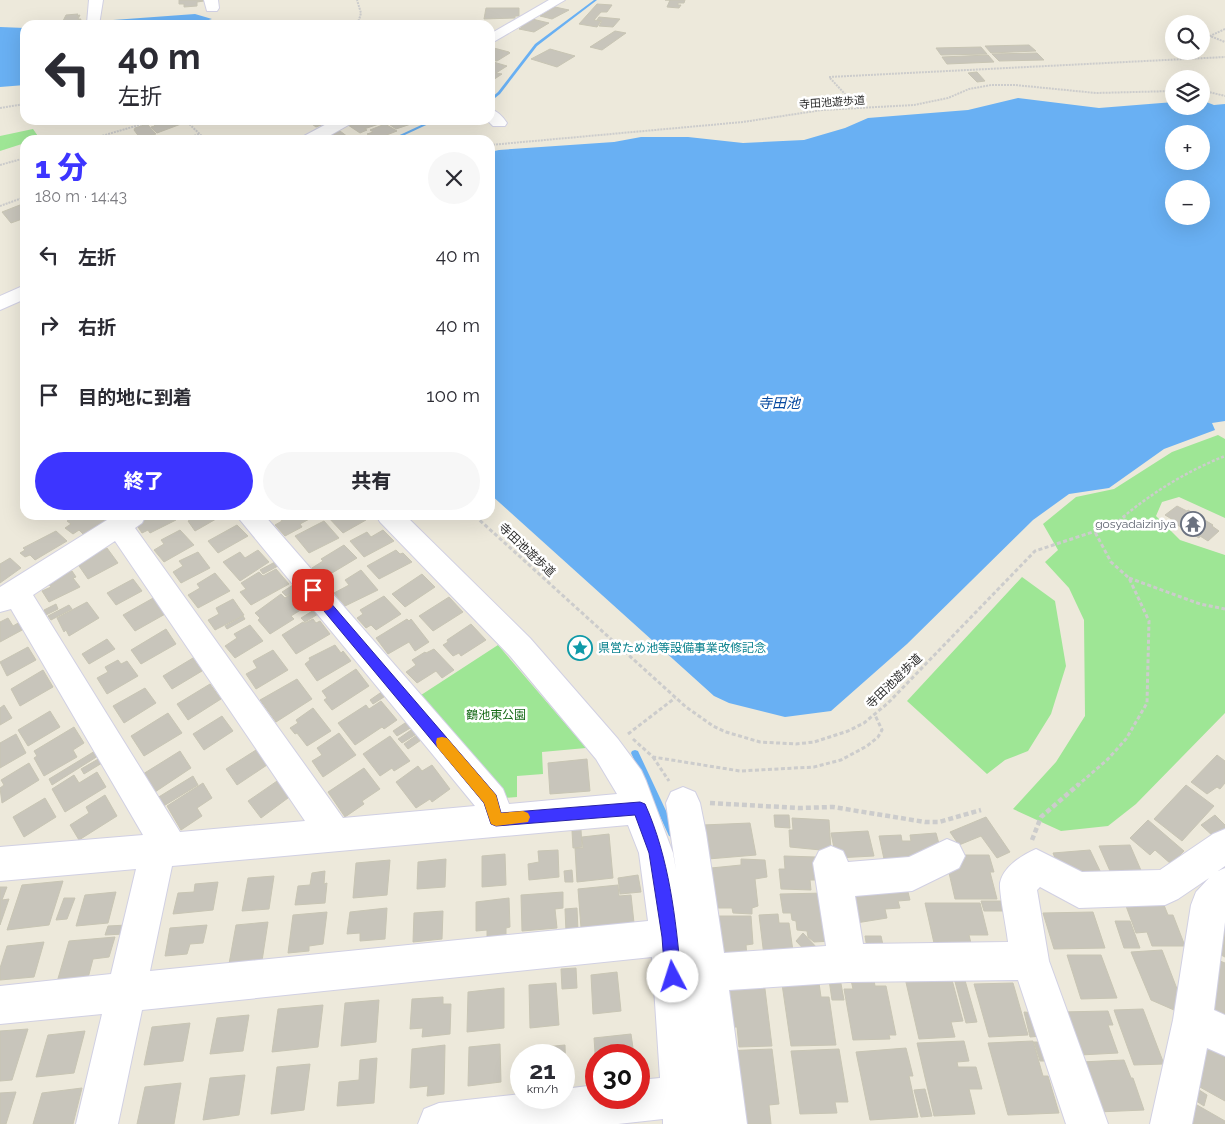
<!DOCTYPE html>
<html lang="ja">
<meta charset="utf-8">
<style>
body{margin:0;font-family:Raleway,"Noto Sans JP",sans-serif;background:#f7f7f7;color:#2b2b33;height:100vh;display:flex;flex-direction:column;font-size:19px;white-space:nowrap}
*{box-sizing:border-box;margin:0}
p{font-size:16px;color:#7c7c81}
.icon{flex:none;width:28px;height:28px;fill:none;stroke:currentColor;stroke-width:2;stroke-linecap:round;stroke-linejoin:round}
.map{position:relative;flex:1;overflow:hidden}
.drawer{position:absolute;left:20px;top:135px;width:475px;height:385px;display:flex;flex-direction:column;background:#fff;border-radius:15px;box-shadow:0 5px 20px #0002}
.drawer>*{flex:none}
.hud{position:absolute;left:20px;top:20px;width:475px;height:105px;border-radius:15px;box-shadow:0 5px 20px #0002;background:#fff;color:#2b2b33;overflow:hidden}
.buttons{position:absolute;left:1165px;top:15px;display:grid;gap:10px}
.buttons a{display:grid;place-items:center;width:45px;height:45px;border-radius:50%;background:#fff;box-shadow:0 5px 20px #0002;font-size:25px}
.speed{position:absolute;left:510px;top:1044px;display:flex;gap:10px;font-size:25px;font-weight:700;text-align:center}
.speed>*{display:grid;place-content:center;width:65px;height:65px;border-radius:50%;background:#fff;box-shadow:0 5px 20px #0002;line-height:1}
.speed small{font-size:12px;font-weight:400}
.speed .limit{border:8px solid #d22;background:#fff;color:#111}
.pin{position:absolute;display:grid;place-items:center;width:42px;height:42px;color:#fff;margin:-21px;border-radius:10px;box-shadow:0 2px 8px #0006}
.me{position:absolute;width:55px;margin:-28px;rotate:355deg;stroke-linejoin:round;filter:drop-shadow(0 0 4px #0008)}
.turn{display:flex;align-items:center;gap:18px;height:105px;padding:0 15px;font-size:22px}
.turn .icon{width:65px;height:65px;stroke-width:2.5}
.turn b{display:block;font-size:35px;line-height:42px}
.round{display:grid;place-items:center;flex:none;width:52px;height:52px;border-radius:26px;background:#f7f7f7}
.headline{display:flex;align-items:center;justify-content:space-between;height:85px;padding:0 15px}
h1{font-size:30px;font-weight:800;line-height:38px;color:#3d35ff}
.primary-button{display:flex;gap:10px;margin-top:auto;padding:10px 15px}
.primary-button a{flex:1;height:58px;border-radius:30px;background:#3d35ff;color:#fff;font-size:20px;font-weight:800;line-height:58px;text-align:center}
.primary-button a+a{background:#f7f7f7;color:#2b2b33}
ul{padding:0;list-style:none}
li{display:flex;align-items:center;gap:15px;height:70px;padding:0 15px}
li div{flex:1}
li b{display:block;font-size:19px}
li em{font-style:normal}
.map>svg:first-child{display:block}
.green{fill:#9ee695}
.water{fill:#69b0f3;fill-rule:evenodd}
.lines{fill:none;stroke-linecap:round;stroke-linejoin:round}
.stream{fill:#69b0f3;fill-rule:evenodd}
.building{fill:#c8c5bb;stroke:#c8c5b4}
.minor-casing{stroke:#d1d0e3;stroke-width:2}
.path-far3{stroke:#ccc;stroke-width:2;stroke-dasharray:2 1;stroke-linecap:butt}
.path-far2{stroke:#ccc;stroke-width:2.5;stroke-dasharray:3 2;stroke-linecap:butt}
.path-far1{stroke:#ccc;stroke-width:3;stroke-dasharray:4 2.5;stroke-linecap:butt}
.path{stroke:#ccc;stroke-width:4.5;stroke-dasharray:5 3;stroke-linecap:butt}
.minor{fill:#fff;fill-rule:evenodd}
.route{fill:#3d35ff;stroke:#2822a6}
.slow{fill:#f59e0b}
.labels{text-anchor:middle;stroke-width:5;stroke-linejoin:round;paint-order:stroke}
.far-street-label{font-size:11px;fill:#2a2a2a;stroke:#fff}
.worship-label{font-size:12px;fill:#5b616d;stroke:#fff;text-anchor:end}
.street-label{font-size:12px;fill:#2a2a2a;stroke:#fff}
.culture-label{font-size:12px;fill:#0d838f;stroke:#fff;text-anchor:start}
.park-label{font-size:12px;fill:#176a18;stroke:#fff}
.water-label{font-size:14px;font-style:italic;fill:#084aa0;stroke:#fff}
</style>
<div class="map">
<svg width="1225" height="1124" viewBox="0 0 1225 1124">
<rect width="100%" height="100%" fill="#ede9db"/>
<g class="green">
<path d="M33,129L40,139L25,140V143L0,151V136Z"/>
<path d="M1218,435L1225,439V518L1179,497L1162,502L1156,516L1180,540L1225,555V713L1136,804L1108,826L1061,831L1013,809L1056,762L1085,716L1084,620L1069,588L1045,562L1058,550L1043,524L1076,497L1114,489L1172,452Z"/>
<path d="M1022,577L1055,601L1066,666L1051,714L1028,751L1005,760L987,774L907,701Z"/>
<path d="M498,645L586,748L542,752L543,774L517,776V797L505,798L418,697Z"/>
</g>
<g class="water">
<path d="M195,14L212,19L199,23L201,25H104L113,20Z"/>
<path d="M0,27L25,28V85L0,87Z"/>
<path d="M1018,98L1099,108L1174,102V106H1201V100L1214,105L1225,104V421L1212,423L1215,430L1164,449L1109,488L1069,494L1033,520L907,644L831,711L785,717L729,703L714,696L490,494V152L499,150L614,142L641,137H688L743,143L804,140L845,128L868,118L968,110ZM1174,134H1201V161H1174ZM1174,189H1201V216H1174Z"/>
</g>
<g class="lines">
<g class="stream">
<path d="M594,0H597L537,46L500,94L490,102V99L498,92L535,44Z"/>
<path d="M432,120H437L394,140H389Z"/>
<path d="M635,750L638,751L675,830L676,833L675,836L672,837L669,836L631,753L632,751Z"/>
</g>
</g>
<g class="building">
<path d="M179,0H204V1L197,2V6L184,7V4H179Z"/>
<path d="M665,0H685L684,3H678V5H681L679,8L667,7L670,0Z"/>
<path d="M597,4L612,5L607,12H601L594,20L601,21L597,27L579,24Z"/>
<path d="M555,7L569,10L552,19L540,16Z"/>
<path d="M486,8H519V16H515V18L484,19Z"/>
<path d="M78,14L77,16L80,15L78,19H81L80,22L62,23L66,15Z"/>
<path d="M599,17L620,19L613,27L599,26L602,21L597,20Z"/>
<path d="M532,19L549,23L534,32L519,29L522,27L520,26Z"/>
<path d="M615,31L626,33L602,50L590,47Z"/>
<path d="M1029,45L1036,51L991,53L985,46Z"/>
<path d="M490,47L509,52L510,53L497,61L490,60Z"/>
<path d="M981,47L987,54L941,55L936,48Z"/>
<path d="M550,49L575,56L557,67L531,59Z"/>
<path d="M1037,53L1044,60L999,61L992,54Z"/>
<path d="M988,55L994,62L947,64L942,57Z"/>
<path d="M490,61L507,66L496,73L502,74L490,82Z"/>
<path d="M977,72L985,81L977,82L968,73Z"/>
<path d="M164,120H177L181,124L157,133L151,127L155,126L153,123Z"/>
<path d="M306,120H325L321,122L324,124L316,127Z"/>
<path d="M363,120H377L382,123L364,129L367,130L360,133L348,125Z"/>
<path d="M383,120H410L414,123L396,129Z"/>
<path d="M147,124L156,134L140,138L134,130L135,128Z"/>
<path d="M385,124L397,131L376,139L367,134L373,132L370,130Z"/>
<path d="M340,131L352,140H327L325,138Z"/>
<path d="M25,203V218L11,223L2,212Z"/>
<path d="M1177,506L1187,511L1188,510L1213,525L1212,526L1219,531L1208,541L1200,536L1199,538L1174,523L1175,521L1165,515Z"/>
<path d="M77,515H105L109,518L83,534L79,530L73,534L65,528L71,524L67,521Z"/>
<path d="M145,515H172L176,520L150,533L148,530L142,533L136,524Z"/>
<path d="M190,515H223L195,531L188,521L190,520L187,516Z"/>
<path d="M283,515H314L315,516L300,524L302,527L285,536L275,525L282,521L280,518Z"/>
<path d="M369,515L364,518L366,520L343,533L327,516Z"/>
<path d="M324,521L339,538L309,553L295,536Z"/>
<path d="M237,525L248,536L218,553L208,541Z"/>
<path d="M180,530L194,545L164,562L154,550L164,544L161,540Z"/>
<path d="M383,530L394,541L364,557L350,541L367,532L371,537Z"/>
<path d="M56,531L67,541L35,560L30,555L25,557L20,553L25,550L23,548Z"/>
<path d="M344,545L357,558L322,579L312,568L323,561L321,559Z"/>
<path d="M107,548L118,563L88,579L77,563Z"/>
<path d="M258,550L269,562L240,581L223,562L240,552L245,558Z"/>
<path d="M396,550L400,554L403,553L412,562L379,579L367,566Z"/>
<path d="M198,552L210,568L181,583L173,572L183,566L179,561Z"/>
<path d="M10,558L21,568L0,583V564Z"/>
<path d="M275,562L278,566L263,574L260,570Z"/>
<path d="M276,569L289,584L251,605L240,592L246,589L241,583L259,572L263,576Z"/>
<path d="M361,570L378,590L345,606L334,593L349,585L345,580Z"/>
<path d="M72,571L76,577L73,578L80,587L49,602L42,591L51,587L48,583Z"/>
<path d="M215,573L230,591L198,608L188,595L200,588L197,584Z"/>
<path d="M422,574L435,587L405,607L392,594Z"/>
<path d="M133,579L142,591L116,605L107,593Z"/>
<path d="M293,585L297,590L286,596L282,592Z"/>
<path d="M294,592L307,606L291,616L294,619L270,634L258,620L260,618L255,613L281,594L285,598Z"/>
<path d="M384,596L401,614L376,630L371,625L366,628L357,618L363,614L360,610Z"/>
<path d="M155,597L167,613L135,631L123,615Z"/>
<path d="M449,597L463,612L433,631L419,616Z"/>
<path d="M233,599L244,615L215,630L208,620L219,614L216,608Z"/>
<path d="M87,602L99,618L69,636L66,630L64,632L57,618Z"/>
<path d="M56,604L58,609L46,615L44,610Z"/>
<path d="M69,605L72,609L51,620L48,616Z"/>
<path d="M314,610L318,614L305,622L301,618Z"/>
<path d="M243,616L245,619L227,629L225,626Z"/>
<path d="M8,618L13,626L20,622L24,629L0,642V622Z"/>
<path d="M313,619L316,623L320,621L330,634L296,654L282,635L303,622L305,623Z"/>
<path d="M407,619L409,621L411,619L429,642L415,651L409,642L388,654L376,638Z"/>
<path d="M471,624L486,640L461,656L459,653L453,656L443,645L448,642L447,640Z"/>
<path d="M250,625L263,641L235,658L225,646L237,638L234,634Z"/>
<path d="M166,629L176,644L141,664L131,650Z"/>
<path d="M107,639L115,649L89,664L82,654Z"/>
<path d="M335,645L341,653L343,651L351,661L317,681L305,664L310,660L309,658Z"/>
<path d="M28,647L36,660L7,676L0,662Z"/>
<path d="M434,649L454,670L442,678L436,671L417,683L406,672L416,665L412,660L425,652L426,653Z"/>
<path d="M273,650L288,670L256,689L246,674L257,668L253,661Z"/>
<path d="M193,658L202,671L172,689L163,676Z"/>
<path d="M118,660L121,664L127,661L138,676L107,694L97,678L108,672L105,667Z"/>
<path d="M356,669L369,686L332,710L324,700L327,698L322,691Z"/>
<path d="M43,670L53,687L20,706L11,689Z"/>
<path d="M297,679L312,699L276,722L260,700Z"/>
<path d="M210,684L221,699L188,720L177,704Z"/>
<path d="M145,688L156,703L124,723L113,706Z"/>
<path d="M383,691L387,695L373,704L370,700Z"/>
<path d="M381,701L397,720L384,729L382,727L355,745L338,723L366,705L369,709Z"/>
<path d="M4,705L12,718L0,725V708Z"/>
<path d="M313,708L331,731L307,746L297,733L295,734L290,728L298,723L296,720Z"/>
<path d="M50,711L60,727L28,746L18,730Z"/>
<path d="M168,713L182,733L144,756L131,736Z"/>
<path d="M222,716L233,731L204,750L193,734Z"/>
<path d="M408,721L412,727L397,736L393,731Z"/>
<path d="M74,727L84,743L73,750L77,757L44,776L34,758L37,756L34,751Z"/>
<path d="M414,728L418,733L402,743L398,739Z"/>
<path d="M339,733L356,755L323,777L312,761L322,755L317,748Z"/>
<path d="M420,733L424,738L408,749L404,744Z"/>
<path d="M16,734L26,753L0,768V743Z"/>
<path d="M390,736L410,761L394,771L392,768L380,776L363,754Z"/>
<path d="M256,750L267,765L237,785L226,769Z"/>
<path d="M95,751L98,756L52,785L49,779Z"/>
<path d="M180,751L191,768L155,792L143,774Z"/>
<path d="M1217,755L1225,761V783L1220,789L1217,787L1207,794L1191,782Z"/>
<path d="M100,758L102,763L84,774L81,769Z"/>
<path d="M587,759L590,791L550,794L548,763Z"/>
<path d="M29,763L39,780L2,803L0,788L4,785L1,780Z"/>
<path d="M432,765L450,789L432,802L430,799L416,808L396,782L418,766L422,771Z"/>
<path d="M364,768L380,789L362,801L364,804L345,817L328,792Z"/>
<path d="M97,772L106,787L65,812L52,789L74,775L79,783Z"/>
<path d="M193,776L198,785L162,807L157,798Z"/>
<path d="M280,779L292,795L261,818L248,801Z"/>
<path d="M203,783L212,798L197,808L202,816L181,830L167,806Z"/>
<path d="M1186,785L1214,806L1182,841L1154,819Z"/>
<path d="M105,795L117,816L79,840L70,825L89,813L86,807Z"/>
<path d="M45,798L56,817L24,837L13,817Z"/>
<path d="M774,815H789L790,828L775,827Z"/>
<path d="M1215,815L1225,825V832L1215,838L1201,825Z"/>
<path d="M986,817L1010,852L997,858L981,836L959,845L950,832Z"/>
<path d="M792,818L829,820L831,851L790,847L789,830H793Z"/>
<path d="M1148,820L1184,851L1171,864L1155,850L1150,855L1130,838Z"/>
<path d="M750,823L756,855L708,859L703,825Z"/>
<path d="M581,830L582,847L573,848L572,831Z"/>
<path d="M868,831L874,856L836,858L831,833Z"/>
<path d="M936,833L941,851L918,852L920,858L884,859L879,836L901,835L902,841H911L910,835Z"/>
<path d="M609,834L613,878L577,882L575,848H583L582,837Z"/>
<path d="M1130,845L1143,875L1110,871L1099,846Z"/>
<path d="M558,850L559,877L529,880L528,864L539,862L538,851Z"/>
<path d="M1090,850L1102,875L1061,873L1053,853Z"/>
<path d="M505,854L506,885L482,887V856Z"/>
<path d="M956,855H989L994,872H990L997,899H955L947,864Z"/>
<path d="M784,856L816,857L818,872H814L815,880H810L811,890L781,889L779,869H785Z"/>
<path d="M446,859L445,887L417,889L418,862Z"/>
<path d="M741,859L765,860L767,877L755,879L758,906L752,908V914L733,913L732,908H715L711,868L741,865Z"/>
<path d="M390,860L387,895L353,898L356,863Z"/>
<path d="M572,870L573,882H565L564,871Z"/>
<path d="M325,871L324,884L327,883L325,903L295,905L298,886L310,885L312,873Z"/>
<path d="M638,875L641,892L620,894L618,878Z"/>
<path d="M274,876L269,909L242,911L248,878Z"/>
<path d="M63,881L49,925L7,930L22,885Z"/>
<path d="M218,882L213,910L173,914L178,893L194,892L195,884Z"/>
<path d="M618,885L619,896L631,895L634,923L581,928L578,889Z"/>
<path d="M0,887H7L2,900L9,899L0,925Z"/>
<path d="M907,888L910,900L898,901L900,908L885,909L887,918L856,923L849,891Z"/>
<path d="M116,892L108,923L76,926L85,895Z"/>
<path d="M563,892V908L555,909L557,928L522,931L521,895Z"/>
<path d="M825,893L832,941L814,942L808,937L807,931L797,930L796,921L792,920L791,913H783L780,894Z"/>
<path d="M64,898H75L67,919L56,920Z"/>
<path d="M509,898L510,927L506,928V935L487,938V930L476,931V902Z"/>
<path d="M981,901H1001L1004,911H984Z"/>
<path d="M925,903H980L988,935H969L973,952H936Z"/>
<path d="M1164,905L1168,915H1173L1185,946H1152L1147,932L1136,933L1126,906Z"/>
<path d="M1225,906V957L1217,953Z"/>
<path d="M387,908L385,939L360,941V933L347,934L350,912Z"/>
<path d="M577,908L578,931L566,932L565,909Z"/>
<path d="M443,911L442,939L413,942L414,913Z"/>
<path d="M327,912L323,944L309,946V951L288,953L293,915Z"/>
<path d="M1093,912L1105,948L1054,949L1043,913Z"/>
<path d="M778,914L779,923H789L793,951L764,956L759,915Z"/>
<path d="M713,916H751L753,944L746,945L747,957L717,959Z"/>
<path d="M1115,921H1130L1140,948H1124Z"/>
<path d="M268,922L262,961L229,964L236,925Z"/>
<path d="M127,925L124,934L105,935L108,926Z"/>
<path d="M207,925L203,943L190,944L187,954L165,956L170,928Z"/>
<path d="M803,933L819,950L811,957L796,941Z"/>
<path d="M865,936H881L885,954H868Z"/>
<path d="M115,937L109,957L93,959L88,978L57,982L69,941Z"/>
<path d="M44,942L34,977L0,980V968L7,946Z"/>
<path d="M1162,950L1179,994L1174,1010L1151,1000L1131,952Z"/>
<path d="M1067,955H1101L1117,998L1081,999Z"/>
<path d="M1215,959L1225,963V1021L1207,1013Z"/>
<path d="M576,968L577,988L562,989L561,969Z"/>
<path d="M617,972L621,1011L593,1014L591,975Z"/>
<path d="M828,973H839L844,1000H832Z"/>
<path d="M951,976L963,1021L951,1022L955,1037L919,1039L905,978Z"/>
<path d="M964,977L977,1022L966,1023L954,978Z"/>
<path d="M851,980H874L875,986H886L896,1035H889L890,1039L853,1040L844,989H853Z"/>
<path d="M764,981L772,1046L739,1047L737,1027H722L727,983Z"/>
<path d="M556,983L559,1025L530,1028L529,985Z"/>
<path d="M819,983L821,997H829L836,1045L791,1046L782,984Z"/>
<path d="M1013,983L1028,1035L989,1037L974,984Z"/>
<path d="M504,988V1028L467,1032L468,992Z"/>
<path d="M443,997V1004H451L450,1034L422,1037L423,1028L410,1029L412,999Z"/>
<path d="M379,1000L376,1042L341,1046L345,1003Z"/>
<path d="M323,1005L318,1047L272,1052L278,1009Z"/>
<path d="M1143,1009L1164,1064L1134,1065L1114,1010Z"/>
<path d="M1108,1011L1113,1025H1108L1118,1053L1080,1055L1061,1012Z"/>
<path d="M1024,1012L1035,1013L1042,1036L1030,1037Z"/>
<path d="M249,1015L243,1051L210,1054L217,1018Z"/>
<path d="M190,1023L183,1061L144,1065L152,1027Z"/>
<path d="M28,1029L12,1080L0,1081V1031Z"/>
<path d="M85,1031L74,1073L36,1077L48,1035Z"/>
<path d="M631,1034L634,1055H596V1067L594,1038Z"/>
<path d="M964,1041L969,1061L957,1062L958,1067H976L982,1089H969L975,1114L934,1116L917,1043Z"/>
<path d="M1033,1041L1043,1076H1048L1059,1113L1008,1115L988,1043Z"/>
<path d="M1206,1041L1225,1051V1101L1198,1086Z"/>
<path d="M1034,1042H1042L1048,1061H1040Z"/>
<path d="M500,1044L501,1082L468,1086L469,1047Z"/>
<path d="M445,1045L444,1094L427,1096L428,1086L410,1088L412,1049Z"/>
<path d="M565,1045L566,1080H564V1055H534V1048Z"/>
<path d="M906,1048L913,1076H909L918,1117L870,1120L856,1052Z"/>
<path d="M772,1049L779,1104L769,1105L771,1124H739L722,1051Z"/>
<path d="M839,1049L848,1102H835L837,1113L800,1114L791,1051Z"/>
<path d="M377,1058L374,1103L337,1106L339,1082L359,1080L360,1060Z"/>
<path d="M1124,1060L1131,1078H1133L1144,1110L1097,1112L1081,1062Z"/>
<path d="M310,1064L304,1110L271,1114L277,1067Z"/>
<path d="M245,1075L239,1115L203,1120L210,1078Z"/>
<path d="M181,1083L174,1124H137L145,1087Z"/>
<path d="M1193,1086L1207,1095L1204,1106L1190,1097Z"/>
<path d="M82,1088L73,1124H33L42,1093Z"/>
<path d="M925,1089L932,1116L921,1117L914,1090Z"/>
<path d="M16,1092L6,1124H0V1093Z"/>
<path d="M1190,1101L1225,1121V1124H1186Z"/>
</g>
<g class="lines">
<defs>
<g id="minor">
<path d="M89,0H103L99,25H89L87,23Z"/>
<path d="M204,0H218L219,8L217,11H207Z"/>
<path d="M549,0H565L490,44V34Z"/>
<path d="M490,109C498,111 503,117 507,123L505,126H493L487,120H490Z"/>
<path d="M334,120H354L352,123L322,140H302L304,136Z"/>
<path d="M25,285V299L0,310V296Z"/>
<path d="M115,515H146L142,523L135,528L343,818L475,806L236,515H264L503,789L509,804L617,794L596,759L510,656L380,522L376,515H405L530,638L618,739L641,770L646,781L673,853L676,870L666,803L671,792L683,787L695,792L700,803L706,833L724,953L826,946L813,863L819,851L831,846L843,851L848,862L909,857L947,839L959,844L965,856L959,868L912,891L855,896L863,944L1008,942C1007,930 999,893 1000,883C1003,867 1022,855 1036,849L1082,872L1160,870L1213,834L1225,829V866L1218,871L1225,868V922L1214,1010L1225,1015V1056L1207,1048L1192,1124H1150L1173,1020L1191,905L1196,892L1209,878L1178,899L1165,905L1079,908L1040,887L1037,890L1049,961L1108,1124H1066L1018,980L848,982L729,990L747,1124H705L704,1114L705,1124H663V1119L618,1124H418L424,1109L439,1103L521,1094V1098H564V1089L596,1085V1098H639V1080L660,1078L652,957L142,1010L118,1124H76L102,1014L0,1024V986L111,974L136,869L0,881V847L143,835L11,609L0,612V587ZM115,541L305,821L180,832L33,595ZM628,825L639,853L648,921L150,971L172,866Z"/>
</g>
</defs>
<use href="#minor" class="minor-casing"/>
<g class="path-far3">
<path d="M350,25L359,20L361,13L357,0"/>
<path d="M1225,29L1210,36L1225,42"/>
<path d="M829,77L1225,57"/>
<path d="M830,78L858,108"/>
<path d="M1201,90L1225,96"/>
<path d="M0,108L25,104"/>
<path d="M185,120L206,140"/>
<path d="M88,140L156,120"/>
<path d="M183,140L199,134"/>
<path d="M490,145L743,122L822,110L914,105L948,98L969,89L991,85H1015L1096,93L1174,91"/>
<path d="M0,165L25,158"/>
<path d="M0,206L25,197"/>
</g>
<g class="path-far2">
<path d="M474,515L476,517"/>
<path d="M1123,517C1153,492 1189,470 1225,456"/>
</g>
<g class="path-far1">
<path d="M475,516L686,707L713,726L726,732L760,742L796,744L814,742L848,731L864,723L888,703L1035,551L1114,525L1125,516"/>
<path d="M1129,578L1200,604L1225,609"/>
<path d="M628,734L675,698"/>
<path d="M633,739L653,757L740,771L814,767L841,760L867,746L878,737L882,730L875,715"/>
<path d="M653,757L669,781"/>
<path d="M1077,786L1108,759L1126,739L1147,703L1149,621L1129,578L1111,562L1095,532"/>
</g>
<g class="path">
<path d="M710,803L799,808L833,807L925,822H939L981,810"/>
<path d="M1032,840L1041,817L1079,784"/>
</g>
<use href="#minor" class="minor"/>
</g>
<path class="route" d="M313,585L317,587L496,795L501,813L640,802L645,804C669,857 676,919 681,977L678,982L673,985L667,982L665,977L662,937L649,853L635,815L496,826L491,824L484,803L309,593L307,590L309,587Z"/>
<path class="slow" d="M442,737L447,738L496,795L501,813L523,811L528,813L530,817L528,822L496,826L491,824L484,803L437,747L436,742L437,738Z"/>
<defs>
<symbol id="temple-ring" viewBox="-11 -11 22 22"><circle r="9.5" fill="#fff" stroke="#6b7280" stroke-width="1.5"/><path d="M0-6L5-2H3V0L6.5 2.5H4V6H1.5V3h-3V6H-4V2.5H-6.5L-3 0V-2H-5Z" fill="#6b7280"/></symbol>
<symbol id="sight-ring" viewBox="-11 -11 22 22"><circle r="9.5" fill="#fff" stroke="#0f9aa8" stroke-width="1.5"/><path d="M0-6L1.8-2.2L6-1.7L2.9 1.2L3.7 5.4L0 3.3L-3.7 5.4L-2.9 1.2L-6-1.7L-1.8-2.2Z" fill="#0f9aa8"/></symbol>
</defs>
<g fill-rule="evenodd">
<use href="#temple-ring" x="1179" y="510" width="28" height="28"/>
<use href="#sight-ring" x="566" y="634" width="28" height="28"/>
</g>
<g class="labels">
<g class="far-street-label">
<text transform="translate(832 102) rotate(-4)" y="4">寺田池遊歩道</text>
</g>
<g class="worship-label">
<text x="1176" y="528">gosyadaizinjya</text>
</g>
<g class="street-label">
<text transform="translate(527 550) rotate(43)" y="4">寺田池遊歩道</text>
<text transform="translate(894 681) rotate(-44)" y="4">寺田池遊歩道</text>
</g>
<g class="culture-label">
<text x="598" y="652">県営ため池等設備事業改修記念</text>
</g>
<g class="park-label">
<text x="496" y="719">鶴池東公園</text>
</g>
<g class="water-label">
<text x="779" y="408">寺田池</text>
</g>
</g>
</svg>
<div class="buttons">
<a><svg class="icon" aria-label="search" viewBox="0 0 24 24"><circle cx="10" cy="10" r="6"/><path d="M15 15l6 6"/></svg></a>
<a><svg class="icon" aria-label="layers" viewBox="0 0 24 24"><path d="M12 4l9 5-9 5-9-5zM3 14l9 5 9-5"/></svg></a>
<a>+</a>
<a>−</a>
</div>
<div class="speed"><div>21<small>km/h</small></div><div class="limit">30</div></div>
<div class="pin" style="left:313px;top:590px;background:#d93025"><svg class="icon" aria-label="arrive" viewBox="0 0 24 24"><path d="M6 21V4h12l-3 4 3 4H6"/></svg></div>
<svg class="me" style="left:673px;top:977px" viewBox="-20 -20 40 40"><circle r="19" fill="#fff"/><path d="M0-13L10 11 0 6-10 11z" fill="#3d35ff"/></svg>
<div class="hud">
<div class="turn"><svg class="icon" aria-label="left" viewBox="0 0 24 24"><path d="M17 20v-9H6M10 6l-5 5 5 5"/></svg><div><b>40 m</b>左折</div></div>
</div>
<section class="drawer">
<div class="headline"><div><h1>1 分</h1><p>180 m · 14:43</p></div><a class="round"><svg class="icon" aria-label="close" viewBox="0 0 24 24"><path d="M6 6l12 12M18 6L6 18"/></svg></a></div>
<ul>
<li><svg class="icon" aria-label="left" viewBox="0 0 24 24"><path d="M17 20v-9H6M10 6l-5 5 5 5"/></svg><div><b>左折</b></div><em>40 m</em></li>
<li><svg class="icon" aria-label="right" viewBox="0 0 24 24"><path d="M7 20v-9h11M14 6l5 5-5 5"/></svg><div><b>右折</b></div><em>40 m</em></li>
<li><svg class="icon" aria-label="arrive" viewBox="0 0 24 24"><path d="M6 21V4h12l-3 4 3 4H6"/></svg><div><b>目的地に到着</b></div><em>100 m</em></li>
</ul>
<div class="primary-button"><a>終了</a><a>共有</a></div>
</section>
</div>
